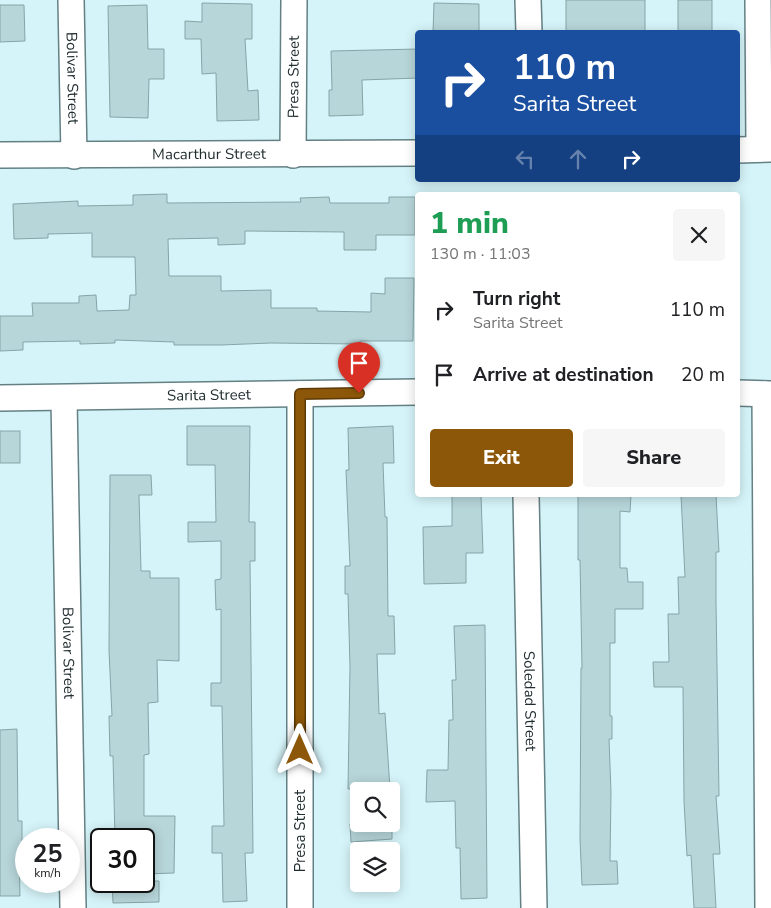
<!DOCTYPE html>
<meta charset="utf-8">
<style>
body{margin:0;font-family:"Nunito Sans",sans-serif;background:#f6f6f6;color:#202124;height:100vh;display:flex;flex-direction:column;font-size:19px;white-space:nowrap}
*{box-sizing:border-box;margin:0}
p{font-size:16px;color:#757577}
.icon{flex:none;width:28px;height:28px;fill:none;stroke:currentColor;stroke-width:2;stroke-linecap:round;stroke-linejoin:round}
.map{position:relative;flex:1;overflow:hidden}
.details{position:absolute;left:415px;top:192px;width:325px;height:305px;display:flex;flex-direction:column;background:#fff;border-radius:5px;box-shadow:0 2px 12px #0003}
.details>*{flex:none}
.guide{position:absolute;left:415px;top:30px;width:325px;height:152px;border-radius:5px;box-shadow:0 2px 12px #0003;background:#1a4fa0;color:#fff;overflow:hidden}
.buttons{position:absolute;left:350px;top:782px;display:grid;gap:10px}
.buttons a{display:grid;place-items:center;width:50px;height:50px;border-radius:5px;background:#fff;box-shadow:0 2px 12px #0003;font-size:25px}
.speed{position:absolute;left:15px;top:828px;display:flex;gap:10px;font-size:25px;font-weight:700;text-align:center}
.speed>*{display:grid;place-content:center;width:65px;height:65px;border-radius:50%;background:#fff;box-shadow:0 2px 12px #0003;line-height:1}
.speed small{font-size:12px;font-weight:400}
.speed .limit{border:2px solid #111;border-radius:8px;background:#fff;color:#111}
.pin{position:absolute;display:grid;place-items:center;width:42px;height:42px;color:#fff;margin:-51px -21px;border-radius:50% 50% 50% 0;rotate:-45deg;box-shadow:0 0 5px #0007}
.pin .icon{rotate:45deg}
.me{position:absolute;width:55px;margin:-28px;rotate:0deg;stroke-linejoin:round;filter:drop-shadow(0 0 4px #0008)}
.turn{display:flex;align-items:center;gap:18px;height:105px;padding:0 15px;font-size:22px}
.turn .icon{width:65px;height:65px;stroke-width:2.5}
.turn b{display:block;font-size:35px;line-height:42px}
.lanes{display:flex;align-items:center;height:48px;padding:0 15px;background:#0003;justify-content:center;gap:25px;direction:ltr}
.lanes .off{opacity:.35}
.round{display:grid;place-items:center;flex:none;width:52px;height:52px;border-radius:5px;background:#f6f6f6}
.summary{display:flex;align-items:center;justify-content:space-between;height:85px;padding:0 15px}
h1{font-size:30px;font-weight:800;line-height:38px;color:#1e9e55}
.action{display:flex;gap:10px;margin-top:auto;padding:10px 15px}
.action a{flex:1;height:58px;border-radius:5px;background:#8d5709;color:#fff;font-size:20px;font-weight:800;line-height:58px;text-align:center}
.action a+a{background:#f6f6f6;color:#202124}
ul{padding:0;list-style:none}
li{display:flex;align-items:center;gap:15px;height:65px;padding:0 15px}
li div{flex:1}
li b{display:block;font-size:19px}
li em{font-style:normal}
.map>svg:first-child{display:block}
.building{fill:#b7d6da;stroke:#86a4a8}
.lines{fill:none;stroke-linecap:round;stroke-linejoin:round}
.minor-casing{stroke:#648084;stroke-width:28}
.minor{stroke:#fff;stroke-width:25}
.route-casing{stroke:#5c3906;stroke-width:12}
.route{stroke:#8d5709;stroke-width:9}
.labels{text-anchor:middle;stroke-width:4.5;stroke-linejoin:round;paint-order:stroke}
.street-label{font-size:15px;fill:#212d2f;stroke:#fff}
</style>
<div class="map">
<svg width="771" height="908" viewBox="0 0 771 908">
<rect width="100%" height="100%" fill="#d5f4f9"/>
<g class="building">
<rect x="566" y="0" width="79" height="32"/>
<rect x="678" y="0" width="34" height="32"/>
<path d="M202,3L252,4V39H245L248,91L258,90L259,120L217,121L216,73L202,74L201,39H185V21L202,22Z"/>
<path d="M434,3L479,4V32H433Z"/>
<path d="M0,5H24L25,41L0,42Z"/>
<path d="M147,5L148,49H164V79H149L148,118L110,117L108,6Z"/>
<path d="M418,49V78L362,80L363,115L329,116V90H332L331,51Z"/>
<path d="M167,194V203L301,202L300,198L329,197L330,203H389V197H415V235H376V250H344V232L245,231V244L218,245V238L168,239L169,276H221V291L271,290V308H317V311L371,312V293L385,294V278H414L413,341H360V344L271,343L221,345H174V342L115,340V343L80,344V341L23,342V350L0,351V316H33L32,303H79V296L96,295L97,311L129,310L130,295H136L135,257H92V233L48,234V238L14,239L13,204L78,201V206L133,205V195Z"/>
<path d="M187,426H250L249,522H255V561H250L253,853H245L247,901L223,902L222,853H212V826H224L222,706H211V683H221V609L216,610L215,580L221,579V541L188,542V522H216L215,465H187Z"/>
<path d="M393,426L394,463H383L385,517H387L388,616H394L395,654H377L379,714L385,713L390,789H348L350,667L348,594H345V566H350L346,470H349L348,428Z"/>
<rect x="0" y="431" width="20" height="32"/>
<path d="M110,475H151L152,495H139L141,571H150V578H179V661L157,660L158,702L148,703L149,754L144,755V816H175L174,873L144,874V839H115L113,756H110L109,716H112L109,650Z"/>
<path d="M452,495H481L483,553H466V583L424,584L423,527L452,526Z"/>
<path d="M578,495H631L630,512L620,511V568H627L628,582H643V609H615V643H610V716H612V739H609L611,792L610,861H617L618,884L582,885L580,839L581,668H582L580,560H578Z"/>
<path d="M681,495H716L719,552H716V601L719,796H716L720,854H713L716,908H694L691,855L687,856L684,801L683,687H654L653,662H669L668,614H679L678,577H685Z"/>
<path d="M485,625L487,898L461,899L460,848H456L455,801L426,802L427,770H448L449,720H453L452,680H456L454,626Z"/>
<path d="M17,729L18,821H22V852H19L20,896H0V730Z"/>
<path d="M350,824H392V839L351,842Z"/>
<path d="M112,881H159V902L113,903Z"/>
</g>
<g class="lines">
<defs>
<g id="minor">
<path id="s1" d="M71,0L74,156"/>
<path d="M528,0L529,32"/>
<path d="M758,0L759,149"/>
<path d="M738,150L771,149"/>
<path id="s2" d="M0,155L418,153"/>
<path id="s3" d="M293,155L294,0"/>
<path d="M738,393L771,394"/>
<path d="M765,394L768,908"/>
<path id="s4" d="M0,398L418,392"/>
<path id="s5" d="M64,399L73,908"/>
<path id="s6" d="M526,495L534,908"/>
<path d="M300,908V394"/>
</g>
</defs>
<use href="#minor" class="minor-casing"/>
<use href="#minor" class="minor"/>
</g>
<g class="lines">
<defs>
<path id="route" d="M300,750V394L359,393"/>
</defs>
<use href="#route" class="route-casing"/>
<use href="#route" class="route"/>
</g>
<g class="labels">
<g class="street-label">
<text dy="5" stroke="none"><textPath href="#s1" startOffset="78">Bolivar Street</textPath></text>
<text dy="5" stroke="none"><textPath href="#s3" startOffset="78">Presa Street</textPath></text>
<text dy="5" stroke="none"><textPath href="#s2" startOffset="209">Macarthur Street</textPath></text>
<text dy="5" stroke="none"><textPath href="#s4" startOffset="209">Sarita Street</textPath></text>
<text dy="5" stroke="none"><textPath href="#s5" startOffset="254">Bolivar Street</textPath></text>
<text dy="5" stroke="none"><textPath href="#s6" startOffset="206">Soledad Street</textPath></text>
<text transform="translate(300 831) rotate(-90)" y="5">Presa Street</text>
</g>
</g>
</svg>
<div class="buttons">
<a><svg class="icon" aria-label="search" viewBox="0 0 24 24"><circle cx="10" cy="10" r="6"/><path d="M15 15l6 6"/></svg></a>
<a><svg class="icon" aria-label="layers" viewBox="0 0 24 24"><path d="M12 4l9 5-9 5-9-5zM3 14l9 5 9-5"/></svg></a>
</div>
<div class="speed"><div>25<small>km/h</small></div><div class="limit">30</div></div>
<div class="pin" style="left:359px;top:393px;background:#d93025"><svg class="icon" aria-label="arrive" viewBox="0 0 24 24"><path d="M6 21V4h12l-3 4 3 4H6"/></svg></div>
<svg class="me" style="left:300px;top:750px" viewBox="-20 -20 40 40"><path d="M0-17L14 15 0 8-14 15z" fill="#8d5709" stroke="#fff" stroke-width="4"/></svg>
<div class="guide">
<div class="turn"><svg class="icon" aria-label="right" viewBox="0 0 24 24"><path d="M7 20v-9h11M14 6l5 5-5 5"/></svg><div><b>110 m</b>Sarita Street</div></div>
<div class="lanes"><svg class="icon off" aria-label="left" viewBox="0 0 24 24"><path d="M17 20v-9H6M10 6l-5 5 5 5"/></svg><svg class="icon off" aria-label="ahead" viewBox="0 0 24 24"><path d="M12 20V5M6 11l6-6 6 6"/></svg><svg class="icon" aria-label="right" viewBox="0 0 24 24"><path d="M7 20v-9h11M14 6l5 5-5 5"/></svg></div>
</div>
<section class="details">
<div class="summary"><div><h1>1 min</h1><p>130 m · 11:03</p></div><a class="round"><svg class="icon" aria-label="close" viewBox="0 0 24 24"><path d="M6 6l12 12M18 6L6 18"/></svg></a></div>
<ul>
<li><svg class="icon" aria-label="right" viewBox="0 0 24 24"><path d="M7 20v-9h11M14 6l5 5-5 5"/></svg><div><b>Turn right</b><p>Sarita Street</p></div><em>110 m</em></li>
<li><svg class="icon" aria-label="arrive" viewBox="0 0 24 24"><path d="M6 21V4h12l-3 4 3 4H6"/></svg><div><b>Arrive at destination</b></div><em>20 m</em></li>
</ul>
<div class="action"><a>Exit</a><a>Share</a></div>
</section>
</div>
